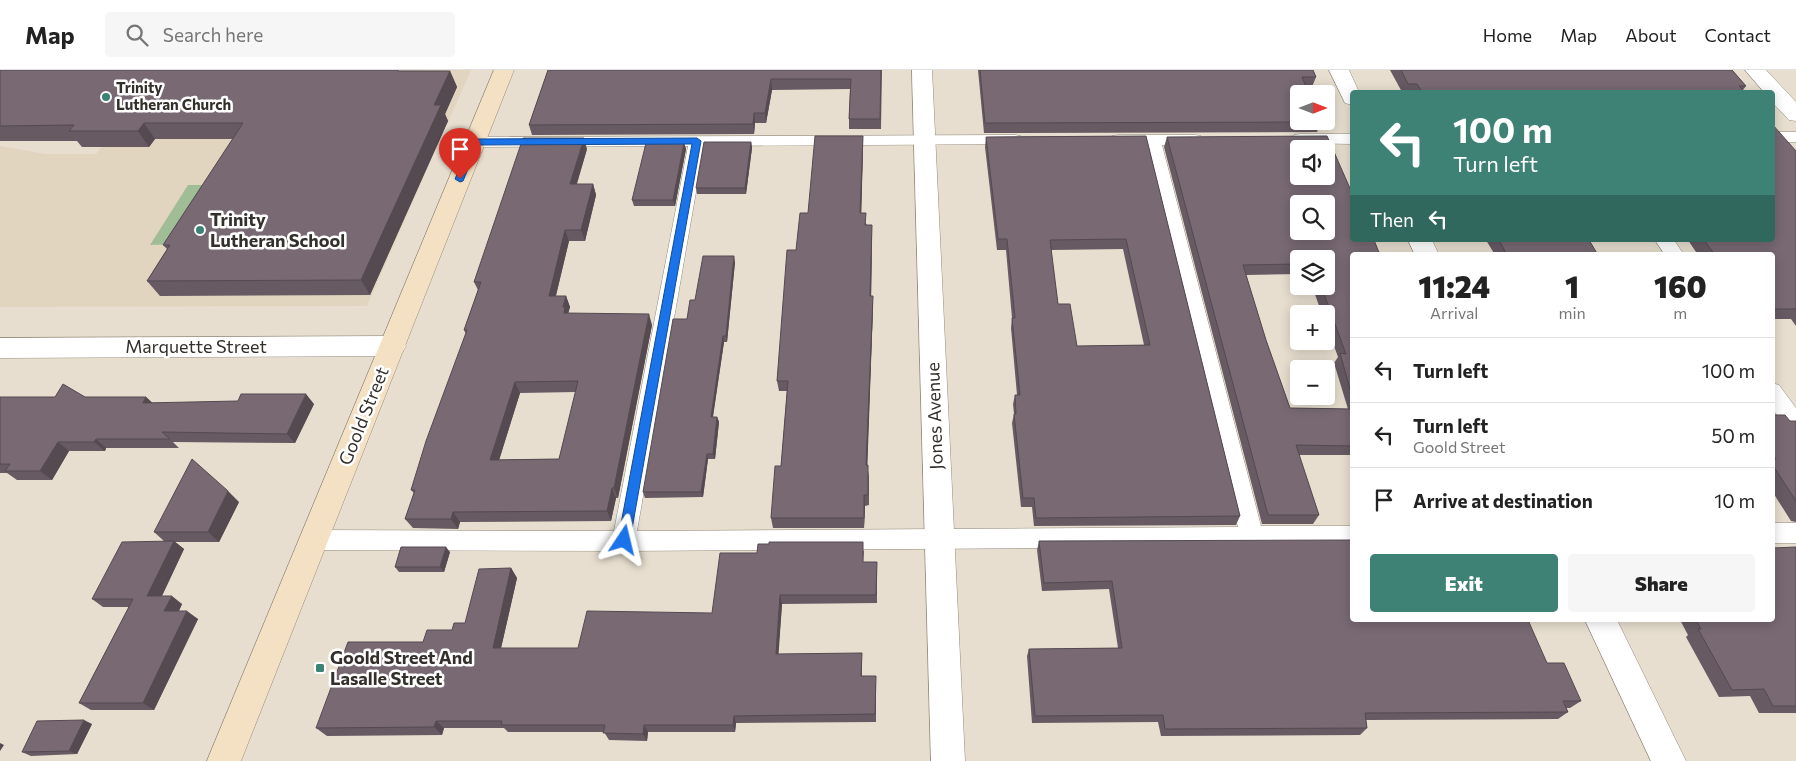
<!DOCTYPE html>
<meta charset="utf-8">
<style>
body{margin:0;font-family:Commissioner,sans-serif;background:#f6f6f6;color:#222;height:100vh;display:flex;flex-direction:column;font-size:19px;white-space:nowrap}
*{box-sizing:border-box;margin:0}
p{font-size:16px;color:#767676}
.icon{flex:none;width:28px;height:28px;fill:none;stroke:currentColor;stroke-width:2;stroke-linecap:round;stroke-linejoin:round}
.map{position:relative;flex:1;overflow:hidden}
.sheet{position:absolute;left:1350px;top:182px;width:425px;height:370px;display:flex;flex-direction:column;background:#fff;border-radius:5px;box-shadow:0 2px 12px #0003}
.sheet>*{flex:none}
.banner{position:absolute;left:1350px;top:20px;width:425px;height:152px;border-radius:5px;box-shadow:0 2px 12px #0003;background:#3e8276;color:#fff;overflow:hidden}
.needle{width:32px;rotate:90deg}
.tools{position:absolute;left:1290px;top:15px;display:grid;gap:10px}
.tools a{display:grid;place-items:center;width:45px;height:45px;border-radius:5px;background:#fff;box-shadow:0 2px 12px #0003;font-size:25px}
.pin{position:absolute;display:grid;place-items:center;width:42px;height:42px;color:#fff;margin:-51px -21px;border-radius:50% 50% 50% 0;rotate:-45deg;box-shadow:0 0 5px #0007}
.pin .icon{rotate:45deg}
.me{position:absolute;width:55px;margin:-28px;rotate:10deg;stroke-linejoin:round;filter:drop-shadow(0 0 4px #0008)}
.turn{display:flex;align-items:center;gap:18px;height:105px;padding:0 20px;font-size:22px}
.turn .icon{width:65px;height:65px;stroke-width:2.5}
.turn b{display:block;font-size:35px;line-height:42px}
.then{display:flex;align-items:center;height:48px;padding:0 20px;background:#0003;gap:10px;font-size:19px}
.eta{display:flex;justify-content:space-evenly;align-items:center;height:85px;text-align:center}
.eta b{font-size:30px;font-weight:800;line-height:35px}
.cta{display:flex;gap:10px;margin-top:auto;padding:10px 20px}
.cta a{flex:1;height:58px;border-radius:5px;background:#3e8276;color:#fff;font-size:20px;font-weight:800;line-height:58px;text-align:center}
.cta a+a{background:#f6f6f6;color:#222}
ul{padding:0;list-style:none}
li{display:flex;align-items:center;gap:15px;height:65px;padding:0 20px;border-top:1px solid #e0e0e0}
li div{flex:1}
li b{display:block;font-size:19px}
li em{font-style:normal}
header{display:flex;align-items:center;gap:30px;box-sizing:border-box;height:70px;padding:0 25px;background:#fff;border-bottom:1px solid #e0e0e0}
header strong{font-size:24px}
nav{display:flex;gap:28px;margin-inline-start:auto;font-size:18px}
.search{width:350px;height:45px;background:#f6f6f6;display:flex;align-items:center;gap:12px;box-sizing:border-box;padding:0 18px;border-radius:5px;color:#767676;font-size:19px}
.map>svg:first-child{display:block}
.built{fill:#e2d5bf}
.green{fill:#a1bd95}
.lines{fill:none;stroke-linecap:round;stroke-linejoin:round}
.lane-casing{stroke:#938b7d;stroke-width:1}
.street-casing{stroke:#938b7d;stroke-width:1}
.secondary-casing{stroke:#938b7d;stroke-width:1}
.lane{fill:#fff;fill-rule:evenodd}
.street{fill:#fff;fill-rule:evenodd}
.secondary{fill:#f4e1c3;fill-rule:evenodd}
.wall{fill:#675a63;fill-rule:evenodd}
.shaded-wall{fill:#544a50}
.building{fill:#786973;stroke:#544a50;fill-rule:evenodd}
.route{fill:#1a73e8;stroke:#114b97}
.poi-dot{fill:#3e8276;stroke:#fff;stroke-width:2}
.labels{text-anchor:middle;stroke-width:5;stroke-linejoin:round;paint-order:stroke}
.far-poi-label{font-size:15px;font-weight:bold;fill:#332f2a;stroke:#fff;text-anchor:start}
.poi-label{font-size:18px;font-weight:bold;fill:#332f2a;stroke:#fff;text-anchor:start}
.street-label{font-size:18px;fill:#332f2a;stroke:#fff}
</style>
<header>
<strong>Map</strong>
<div class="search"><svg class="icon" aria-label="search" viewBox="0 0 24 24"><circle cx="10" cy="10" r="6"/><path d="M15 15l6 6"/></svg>Search here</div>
<nav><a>Home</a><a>Map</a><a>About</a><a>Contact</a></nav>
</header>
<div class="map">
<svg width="1796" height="691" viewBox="0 0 1796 691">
<rect width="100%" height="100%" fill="#e7decf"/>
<path class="built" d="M162,0H471L367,236L0,237V76L45,84H96Z"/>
<path class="green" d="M188,115H218L180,174L150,175Z"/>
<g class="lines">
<defs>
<g id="lane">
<rect x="1772" y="62" width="24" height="10"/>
<path d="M1300,64H1352V74L1294,73L1292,69L1294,65Z"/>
<path d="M1015,65L1021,66L1023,70L1021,74L704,76L637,461L1238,457L1145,75L1112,74L1110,70L1112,66L1118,65H1195L1201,66L1203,70L1201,74L1162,75L1261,456H1352V476L624,481L314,480L306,477L302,470L306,463L314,460L614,461L688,76L475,77L469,76L467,72L469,68L475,67Z"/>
<path d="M1655,170H1674L1684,185H1665Z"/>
<path d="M1772,313L1779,315L1796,338V363L1788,360L1772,338Z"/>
<rect x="1772" y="453" width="24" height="20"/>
</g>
<g id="street">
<path d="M912,0H932L965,691H931Z"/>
<path d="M1329,0H1349L1359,22H1352V35L1345,33Z"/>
<path d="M1745,0H1766L1796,32V51L1789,50L1772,32V22H1764Z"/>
<path d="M1408,170H1432L1439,185H1415Z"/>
<path d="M393,266L402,269L406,276L402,283L393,286L0,288V268Z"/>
<path d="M1585,550H1617L1686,691H1651Z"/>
</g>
<path id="secondary" d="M494,0H514L241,691H207Z"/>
</defs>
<use href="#lane" class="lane-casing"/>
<use href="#street" class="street-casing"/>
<use href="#secondary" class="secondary-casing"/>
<use href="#lane" class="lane"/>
<use href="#street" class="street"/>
<use href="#secondary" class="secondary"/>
</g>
<g class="wall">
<path d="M0,0L450,1L457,17L445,44L448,51L370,225L160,226L147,211L167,179L163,175L233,69H155L149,77H82L77,71H0Z"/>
<path d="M548,0H882L881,59H849V49L850,19L772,20L766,53H755L754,64L532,65L529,55Z"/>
<path d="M978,0H1313L1316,7L1312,17H1306L1321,52L1317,62L984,63Z"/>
<path d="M1390,0H1732L1746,16L1743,20L1745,22H1402Z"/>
<path d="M1146,66L1240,446L1236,455L1034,456L1032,437H1021L1012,353L1014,344L1013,334L1015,325H1017L1011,258L1012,248L1006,180H997L985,77L986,67ZM1123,179L1144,275L1077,276L1058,234L1051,180Z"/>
<path d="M1167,67L1352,185V385H1299L1319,445L1313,454H1262L1164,77ZM1299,189H1326V216H1309L1310,219H1313L1322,244H1326V254L1338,287L1334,293L1348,339L1290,338L1266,270L1246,205L1299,204Z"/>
<path d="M751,72L752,78L746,124H697L696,118Z"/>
<path d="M684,73L686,79L675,136H634L632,130Z"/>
<path d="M863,78L861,143L872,166L871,226L873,237L867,395L869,406V435L865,436L864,458H773L771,448L781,396L787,321H779L777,311L796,180L808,143Z"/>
<path d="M587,79L577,114H593L596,125L585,171H569L556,226H566L570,237L568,243L652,255L618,428H616L611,451L460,452L458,459L413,458L405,449L414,423L411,420L466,264L464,260L478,220L474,212ZM576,322L559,389L499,390L520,323Z"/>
<path d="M1796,81V256L1791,249H1772V185H1698L1688,170H1772Z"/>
<path d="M1486,170H1589L1598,185H1495Z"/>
<path d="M735,192L727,272H724L713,347H717L719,352L715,389H708L703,427L645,428L643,422L687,249L695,230Z"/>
<path d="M0,327H146L152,333L314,334L295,373L173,372L179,378H106L105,381H69L52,410H17L7,403H0Z"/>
<path d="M1772,345L1790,351H1796V452L1791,451L1772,421Z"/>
<path d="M239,432L219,472H175L184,479L162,526L182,534L179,541L198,549L154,640H91L79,633L129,537H103L92,529L164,471L154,462Z"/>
<path d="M1039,471L1547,593L1581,631L1570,638H1566L1568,642L1558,649L1366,650L1367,658L1360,665L1161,666L1158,652L1032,653L1027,586L1029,579L1118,578L1109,519L1042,521L1037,480Z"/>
<path d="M1796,477V643H1759L1750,626L1719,627L1686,567L1688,565L1680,550H1772Z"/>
<path d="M864,481L863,492L877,501V533L782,534L778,584L862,591V606L876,614V652L736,653L735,662H648L647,671L609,670L604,662H508L504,658H444L442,665L327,666L316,658L423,572L452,560L465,553L511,498L517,508L501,578H578L712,543L757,483Z"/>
<path d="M450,482L444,502H399L395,497Z"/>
<path d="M92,654L77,684L31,686L22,682Z"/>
</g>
<g class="shaded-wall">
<path d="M450,1L457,17L445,44L448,51L370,225L361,210L434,35Z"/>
<path d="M771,9L772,20L766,53L765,43Z"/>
<path d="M754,43L755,53L754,64L753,54Z"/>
<path d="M144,53L155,69L149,77L138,61Z"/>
<path d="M863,66V78L861,155L860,143Z"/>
<path d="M584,68L587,79L573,125L570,114Z"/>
<path d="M751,72L752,78L746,124L745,118Z"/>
<path d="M684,73L686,79L675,136L673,130Z"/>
<path d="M593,114L596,125L585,171L581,160Z"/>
<path d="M872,155V166L871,237L870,226Z"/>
<path d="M565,160L569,171L553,237L549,226Z"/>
<path d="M734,186L735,192L727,272L726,266Z"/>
<path d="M566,226L570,237L568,244L564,243L563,237Z"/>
<path d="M873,226V237L867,406L866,395Z"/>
<path d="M649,244L652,255L618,428L614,418Z"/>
<path d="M723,266L724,272L712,352L711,347Z"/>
<path d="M515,312L520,323L496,400L490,390Z"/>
<path d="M306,324L314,334L295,373L287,364Z"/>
<path d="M146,327L156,336L143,333Z"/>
<path d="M717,347L719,352L715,389L713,384Z"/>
<path d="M96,369L106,378L105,381L94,372Z"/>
<path d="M58,372L69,381L52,410L40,401Z"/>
<path d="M707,384L708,389L703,427L701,422Z"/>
<path d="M612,418L616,428L611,451L607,441Z"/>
<path d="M228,421L239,432L219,472L208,462Z"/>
<path d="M864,425L865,436L864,458Z"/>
<path d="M453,442L460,452L458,459L451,449Z"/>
<path d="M174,471L184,479L158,534L147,526Z"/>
<path d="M446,477L450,482L444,502L440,497Z"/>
<path d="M511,498L517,508L499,587L493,578Z"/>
<path d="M780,525L782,534L778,592L776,584Z"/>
<path d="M172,526L182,534L175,549L164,541Z"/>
<path d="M187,541L198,549L154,640L143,633Z"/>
<path d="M734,646L736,653L735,662L733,655Z"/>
<path d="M84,650L92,654L77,684L69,681Z"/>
<path d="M436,651L444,658L442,665L434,657Z"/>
<path d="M644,655L648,662L647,671L643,664Z"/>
<path d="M0,673L4,675L0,681Z"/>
</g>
<g class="building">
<path d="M0,0H398V1H450L434,35H441L361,210L147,211L170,175H163L243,53H144L138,61H69L74,55L0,56Z"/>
<path d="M548,0H881L880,49H849L851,9H771L765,43H754L753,54L529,55Z"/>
<path d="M980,0H1313L1316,7H1302L1309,24H1299V51H1321V52L985,53Z"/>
<path d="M1401,0H1732L1746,16H1739L1745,22H1422L1417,14H1408Z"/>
<path d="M1772,54L1796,81V239H1772V185H1715L1704,170H1772Z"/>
<path d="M815,66H863L860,143H866L865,155H872L870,226H873L866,395H868V425H864V448H771L775,396H781L788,311H777L787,180H796L800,143H808Z"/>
<path d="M1146,66L1240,446L1036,448L1034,428H1023L1014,344H1016L1015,325H1020L1012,248H1015L1007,169H998L986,67ZM1126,169L1150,275L1077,276L1070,234H1058L1050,170Z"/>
<path d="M1327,66L1352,123V170H1374L1380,185H1352V326L1340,283L1346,284L1321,216H1326V189H1299V194L1243,195L1266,270L1290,338L1352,339V376L1296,375L1319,445H1268L1167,67ZM1299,79H1326V106H1299ZM1299,134H1326V161H1299Z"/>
<path d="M523,68H584L570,114H593L581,160H565L549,226H566L563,237H565L564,243L649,244L614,418H612L607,441L453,442L451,449H405L415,420H411L426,371L467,260H464L481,212H474ZM578,311L559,389L490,390L515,312Z"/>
<path d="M704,72H751L745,118H696Z"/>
<path d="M646,73H684L673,130H632Z"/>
<path d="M1499,170H1589L1598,185H1507Z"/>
<path d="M703,186H734L726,266H723L711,347H717L713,384H707L701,422H643L673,249H687L690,230H695Z"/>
<path d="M63,314L85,327H146L143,333L238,331L241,324H306L287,364L162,362L170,369H96L94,372H58L40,401H5L10,394H0V327H55Z"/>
<path d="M1772,345H1785L1790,351H1796V431L1772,394V389H1776L1772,384Z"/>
<path d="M192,389L228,421L208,462H154Z"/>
<path d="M1352,470V550H1528L1547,593H1564L1581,631H1563L1568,642L1365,643L1367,658L1165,659L1163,645L1035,646L1029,579L1122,578L1112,511L1044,513L1039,471Z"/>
<path d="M174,471L147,526H172L164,541H187L143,633H79L133,529H92L122,472Z"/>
<path d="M769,472H863V492H877L876,525H780L776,584L862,583L861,606H876L875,644L734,646L733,655H644L643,664L603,663L605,655H501L502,651H436L434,657L316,658L348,572H423L427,560H452L454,553H465L479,499L511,498L493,578H578L587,541L712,543L720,483H757L758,474H769Z"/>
<path d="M401,477H446L440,497H395Z"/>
<path d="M1796,477V636H1773L1764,619L1732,620L1698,559H1701L1696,550H1772V478Z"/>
<path d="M84,650L69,681L22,682L37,651Z"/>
</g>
<path class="route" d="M697,68L701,71L630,470L628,474L624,476L619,474L618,470L692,74L478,75L463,111L460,112L455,109L471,72L475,69Z"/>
<g class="poi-dot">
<circle cx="106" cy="27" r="5"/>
<circle cx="200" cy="160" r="5"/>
<rect x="315" y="593" width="10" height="10" rx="2.5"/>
</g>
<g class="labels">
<g class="far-poi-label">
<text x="116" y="23">Trinity<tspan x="116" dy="17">Lutheran Church</tspan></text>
</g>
<g class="poi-label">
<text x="210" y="156">Trinity<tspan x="210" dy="21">Lutheran School</tspan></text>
<text x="330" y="594">Goold Street And<tspan x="330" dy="21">Lasalle Street</tspan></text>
</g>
<g class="street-label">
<text x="196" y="283">Marquette Street</text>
<text transform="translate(364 346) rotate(-68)" y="6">Goold Street</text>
<text transform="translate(935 346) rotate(-92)" y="6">Jones Avenue</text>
</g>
</g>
</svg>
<div class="tools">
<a><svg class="needle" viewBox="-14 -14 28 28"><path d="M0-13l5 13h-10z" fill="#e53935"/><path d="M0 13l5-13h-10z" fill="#767676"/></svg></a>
<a><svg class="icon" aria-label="sound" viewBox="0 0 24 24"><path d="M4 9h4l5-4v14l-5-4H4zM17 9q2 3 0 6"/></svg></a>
<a><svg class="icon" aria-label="search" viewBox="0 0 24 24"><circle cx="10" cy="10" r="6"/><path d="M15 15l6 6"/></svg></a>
<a><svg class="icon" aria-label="layers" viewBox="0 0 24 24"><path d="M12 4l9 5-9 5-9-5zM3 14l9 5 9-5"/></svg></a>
<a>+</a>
<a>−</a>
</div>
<div class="pin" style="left:460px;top:109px;background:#d93025"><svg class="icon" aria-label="arrive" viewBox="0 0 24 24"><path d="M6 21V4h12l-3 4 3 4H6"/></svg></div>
<svg class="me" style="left:624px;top:470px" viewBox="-20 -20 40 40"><path d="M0-17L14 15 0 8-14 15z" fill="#1a73e8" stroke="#fff" stroke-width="4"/></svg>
<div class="banner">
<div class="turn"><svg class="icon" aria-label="left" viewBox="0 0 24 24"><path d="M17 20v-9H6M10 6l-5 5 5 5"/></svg><div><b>100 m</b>Turn left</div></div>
<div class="then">Then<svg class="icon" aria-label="left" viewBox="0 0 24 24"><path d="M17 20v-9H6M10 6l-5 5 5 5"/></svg></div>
</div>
<section class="sheet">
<div class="eta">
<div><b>11:24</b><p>Arrival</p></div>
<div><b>1</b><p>min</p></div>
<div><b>160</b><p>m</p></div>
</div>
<ul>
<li><svg class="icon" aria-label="left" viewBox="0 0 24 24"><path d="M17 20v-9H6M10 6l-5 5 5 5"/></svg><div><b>Turn left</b></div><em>100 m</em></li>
<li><svg class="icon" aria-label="left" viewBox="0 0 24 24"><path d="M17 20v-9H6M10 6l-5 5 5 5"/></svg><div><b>Turn left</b><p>Goold Street</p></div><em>50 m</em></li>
<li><svg class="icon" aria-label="arrive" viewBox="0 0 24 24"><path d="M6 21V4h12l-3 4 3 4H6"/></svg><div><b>Arrive at destination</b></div><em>10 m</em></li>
</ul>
<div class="cta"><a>Exit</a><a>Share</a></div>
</section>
</div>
